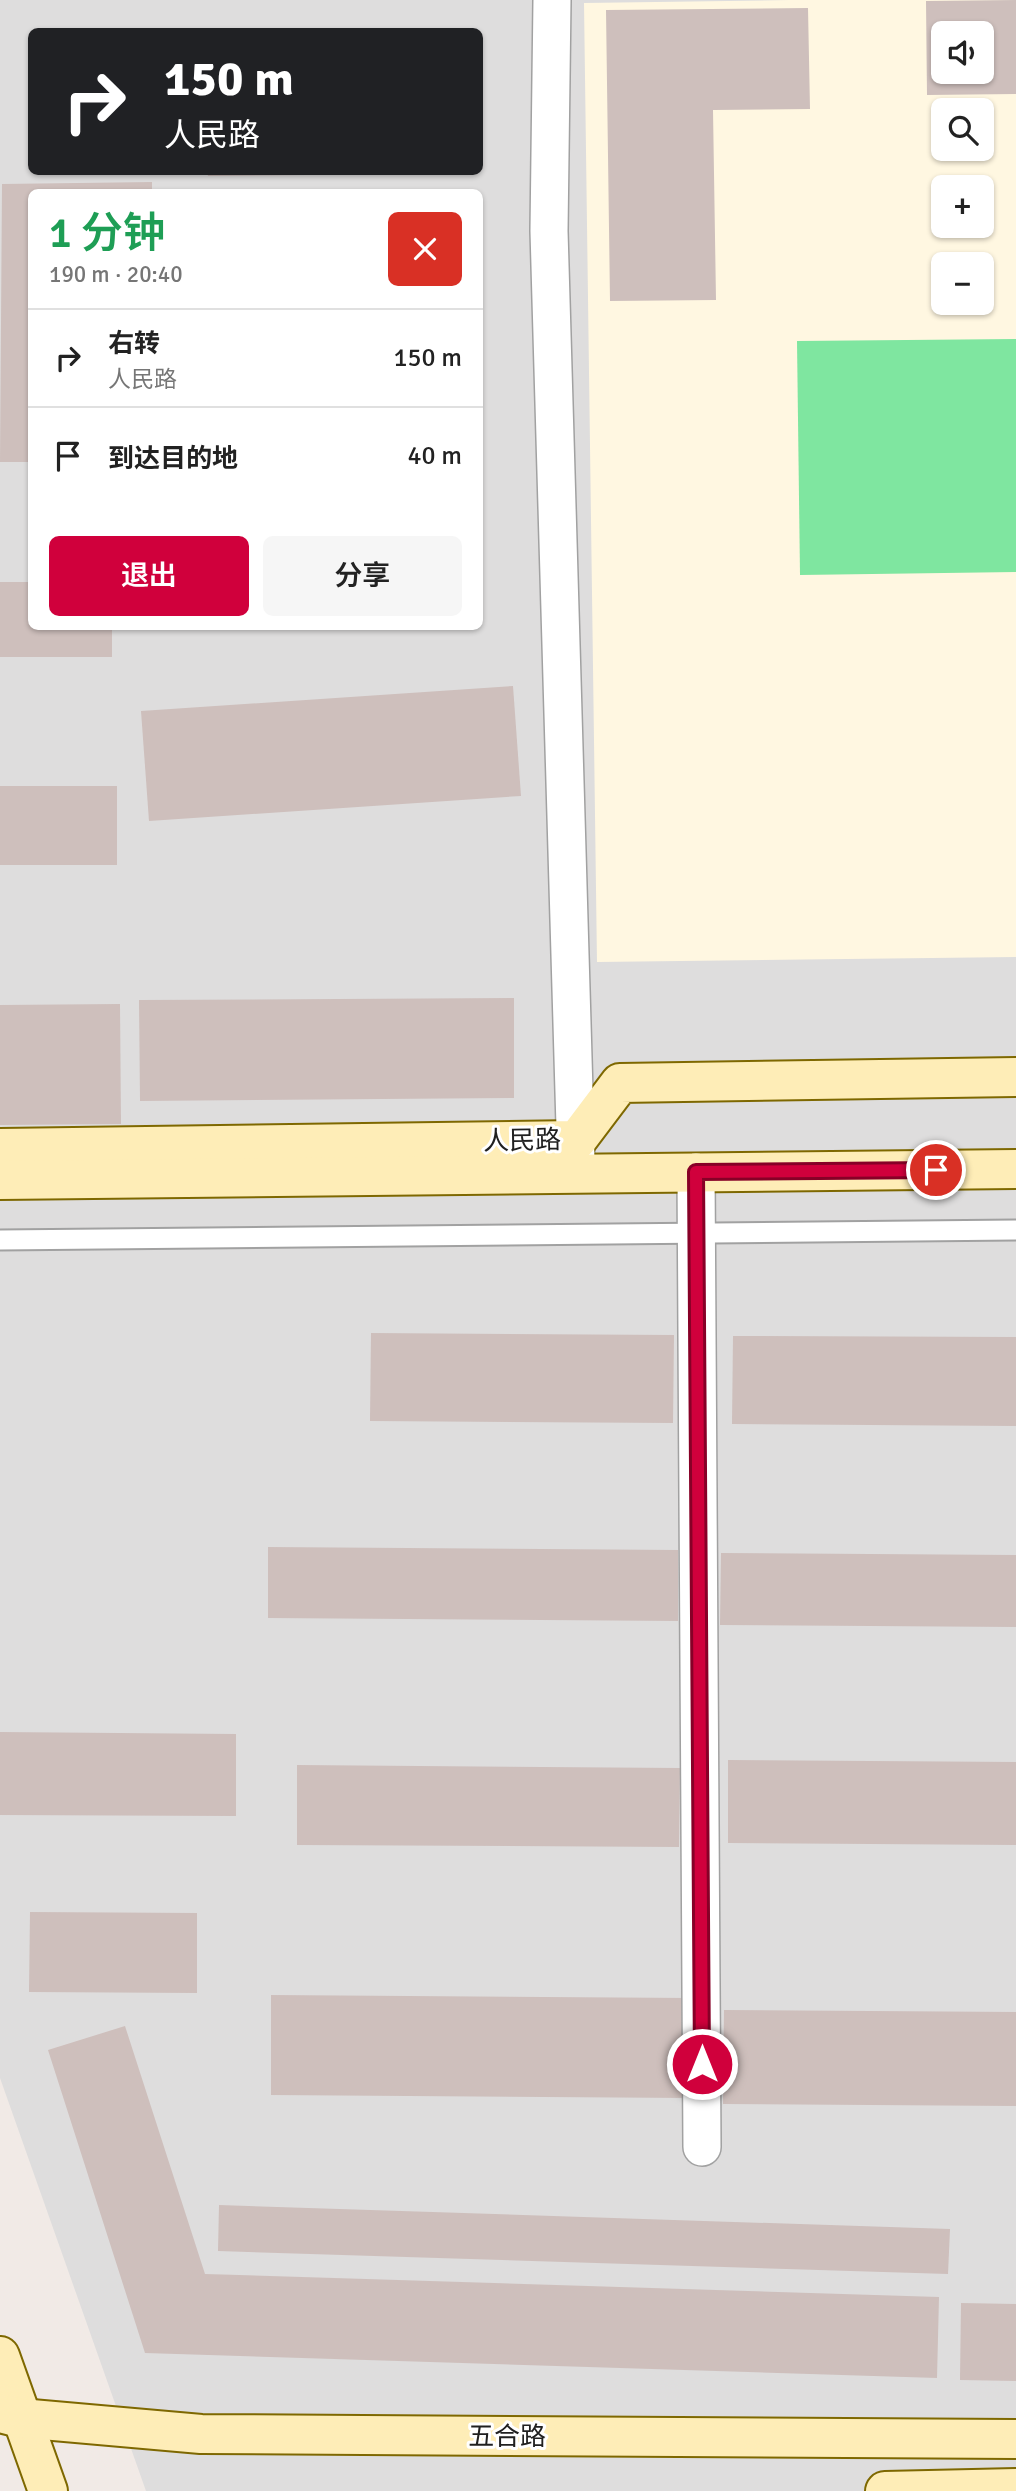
<!DOCTYPE html>
<html lang="zh">
<meta charset="utf-8">
<style>
body{margin:0;font-family:Signika,"Noto Sans SC",sans-serif;background:#f6f6f6;color:#222;height:100vh;display:flex;flex-direction:column;font-size:26px;white-space:nowrap}
*{box-sizing:border-box;margin:0}
p{font-size:23px;color:#767676}
.icon{flex:none;width:38px;height:38px;fill:none;stroke:currentColor;stroke-width:2;stroke-linecap:round;stroke-linejoin:round}
.map{position:relative;flex:1;overflow:hidden}
.side{position:absolute;left:28px;top:189px;width:455px;height:441px;display:flex;flex-direction:column;background:#fff;border-radius:10px;box-shadow:0 2px 5px #0004}
.side>*{flex:none}
.hud{position:absolute;left:28px;top:28px;width:455px;height:147px;border-radius:10px;box-shadow:0 2px 5px #0004;background:#202124;color:#fff;overflow:hidden}
.controls{position:absolute;left:931px;top:21px;display:grid;gap:14px}
.controls a{display:grid;place-items:center;width:63px;height:63px;border-radius:10px;background:#fff;box-shadow:0 2px 5px #0004;font-size:35px}
.pin{position:absolute;display:grid;place-items:center;width:60px;height:60px;color:#fff;margin:-30px;border:4px solid #fff;border-radius:50%;box-shadow:0 2px 7px #0007}
.me{position:absolute;width:77px;margin:-38px;rotate:0deg;stroke-linejoin:round;filter:drop-shadow(0 0 5px #0008)}
.turn{display:flex;align-items:center;gap:24px;height:147px;padding:0 21px;font-size:32px}
.turn .icon{width:91px;height:91px;stroke-width:2.5}
.turn b{display:block;font-size:49px;line-height:60px}
.round{display:grid;place-items:center;flex:none;width:74px;height:74px;border-radius:10px;background:#f6f6f6}
.head{display:flex;align-items:center;justify-content:space-between;height:119px;padding:0 21px}
h1{font-size:42px;font-weight:600;line-height:52px;color:#1e9e55}
.action{display:flex;gap:14px;margin-top:auto;padding:14px 21px}
.action a{flex:1;height:80px;border-radius:10px;background:#d0003c;color:#fff;font-size:28px;font-weight:600;line-height:80px;text-align:center}
.action a+a{background:#f6f6f6;color:#222}
ul{padding:0;list-style:none}
li{display:flex;align-items:center;gap:21px;height:98px;padding:0 21px;border-top:2px solid #e0e0e0}
li div{flex:1}
li b{display:block;font-size:26px}
li em{font-style:normal}
.map>svg:first-child{display:block}
.residential{fill:#dedddd;fill-rule:evenodd}
.education{fill:#fff7e1;fill-rule:evenodd}
.pitch{fill:#7fe6a0}
.building{fill:#cebfbc;fill-rule:evenodd}
.lines{fill:none;stroke-linecap:round;stroke-linejoin:round}
.lane-casing{stroke:#a1a1a1;stroke-width:23}
.street-casing{stroke:#a1a1a1;stroke-width:40}
.secondary-casing{stroke:#7e6800;stroke-width:42}
.lane{stroke:#fff;stroke-width:19}
.street{stroke:#fff;stroke-width:37}
.secondary{stroke:#feedb7;stroke-width:38}
.route-casing{stroke:#870027;stroke-width:18}
.route{stroke:#d0003c;stroke-width:12}
.labels{text-anchor:middle;stroke-width:6;stroke-linejoin:round;paint-order:stroke}
.street-label{font-size:26px;fill:#202020;stroke:#fff}
</style>
<div class="map">
<svg width="1016" height="2491" viewBox="0 0 1016 2491">
<rect width="100%" height="100%" fill="#f1eae6"/>
<path class="residential" d="M0,0H1016V2491H146L0,2078ZM32,32H480V172H32ZM943,33H982V72H943ZM943,110H982V149H943ZM943,187H982V226H943ZM32,192H480V626H32ZM943,264H982V303H943Z"/>
<path class="education" d="M790,0H1016V957L597,962L584,3ZM943,33H982V72H943ZM943,110H982V149H943ZM943,187H982V226H943ZM943,264H982V303H943Z"/>
<path class="pitch" d="M1016,339V572L800,575L797,341Z"/>
<g class="building">
<path d="M1016,0V94L927,95L926,1ZM943,33H982V72H943Z"/>
<path d="M808,8L810,109L713,110L716,300L610,301L606,10Z"/>
<path d="M207,172H414V174L208,176Z"/>
<path d="M152,182V192H32V462H0L2,184Z"/>
<path d="M0,582H32V626H112V657H0Z"/>
<path d="M513,686L521,796L149,821L141,711Z"/>
<rect x="0" y="786" width="117" height="79"/>
<path d="M514,998V1098L140,1101L139,1000Z"/>
<path d="M120,1004L121,1124L0,1125V1005Z"/>
<path d="M371,1333L674,1335L673,1423L370,1421Z"/>
<path d="M733,1336L1016,1337V1426L732,1424Z"/>
<path d="M268,1547L678,1550V1621L268,1618Z"/>
<path d="M721,1553L1016,1555V1627L720,1625Z"/>
<path d="M0,1732L236,1734V1816L0,1815Z"/>
<path d="M728,1760L1016,1762V1845L728,1843Z"/>
<path d="M297,1765L680,1768L679,1847L297,1845Z"/>
<path d="M30,1912L197,1913V1993L29,1992Z"/>
<path d="M271,1995L690,1998L689,2098L271,2095Z"/>
<path d="M724,2010L1016,2012V2106L723,2104Z"/>
<path d="M125,2026L205,2274L939,2297L937,2378L145,2353L48,2050Z"/>
<path d="M219,2205L950,2229L948,2274L218,2251Z"/>
<path d="M961,2303L1016,2304V2381L960,2380Z"/>
</g>
<g class="lines">
<defs>
<path id="lane" d="M0,1240L1016,1230"/>
<g id="street">
<path d="M552,0L549,231L576,1161"/>
<path d="M696,1172L702,2147"/>
</g>
<g id="secondary">
<path d="M0,1148L577,1140L620,1083L1016,1077"/>
<path d="M0,1180L1016,1169"/>
<path d="M0,2356L48,2491"/>
<path d="M0,2413L20,2418L201,2434L1016,2439"/>
<path d="M885,2491L1016,2488"/>
</g>
</defs>
<use href="#lane" class="lane-casing"/>
<use href="#street" class="street-casing"/>
<use href="#secondary" class="secondary-casing"/>
<use href="#lane" class="lane"/>
<use href="#street" class="street"/>
<use href="#secondary" class="secondary"/>
</g>
<g class="lines">
<defs>
<path id="route" d="M702,2064L696,1172L936,1170"/>
</defs>
<use href="#route" class="route-casing"/>
<use href="#route" class="route"/>
</g>
<g class="labels">
<g class="street-label">
<text transform="translate(522 1140) rotate(-1)" y="9">人民路</text>
<text x="507" y="2445">五合路</text>
</g>
</g>
</svg>
<div class="controls">
<a><svg class="icon" aria-label="sound" viewBox="0 0 24 24"><path d="M4 9h4l5-4v14l-5-4H4zM17 9q2 3 0 6"/></svg></a>
<a><svg class="icon" aria-label="search" viewBox="0 0 24 24"><circle cx="10" cy="10" r="6"/><path d="M15 15l6 6"/></svg></a>
<a>+</a>
<a>−</a>
</div>
<div class="pin" style="left:936px;top:1170px;background:#d93025"><svg class="icon" aria-label="arrive" viewBox="0 0 24 24"><path d="M6 21V4h12l-3 4 3 4H6"/></svg></div>
<svg class="me" style="left:702px;top:2064px" viewBox="-20 -20 40 40"><circle r="17" fill="#d0003c" stroke="#fff" stroke-width="3"/><path d="M0-11L8 9 0 5-8 9z" fill="#fff"/></svg>
<div class="hud">
<div class="turn"><svg class="icon" aria-label="right" viewBox="0 0 24 24"><path d="M7 20v-9h11M14 6l5 5-5 5"/></svg><div><b>150 m</b>人民路</div></div>
</div>
<section class="side">
<div class="head"><div><h1>1 分钟</h1><p>190 m · 20:40</p></div><a class="round" style="background:#d93025;color:#fff"><svg class="icon" aria-label="close" viewBox="0 0 24 24"><path d="M6 6l12 12M18 6L6 18"/></svg></a></div>
<ul>
<li><svg class="icon" aria-label="right" viewBox="0 0 24 24"><path d="M7 20v-9h11M14 6l5 5-5 5"/></svg><div><b>右转</b><p>人民路</p></div><em>150 m</em></li>
<li><svg class="icon" aria-label="arrive" viewBox="0 0 24 24"><path d="M6 21V4h12l-3 4 3 4H6"/></svg><div><b>到达目的地</b></div><em>40 m</em></li>
</ul>
<div class="action"><a>退出</a><a>分享</a></div>
</section>
</div>
